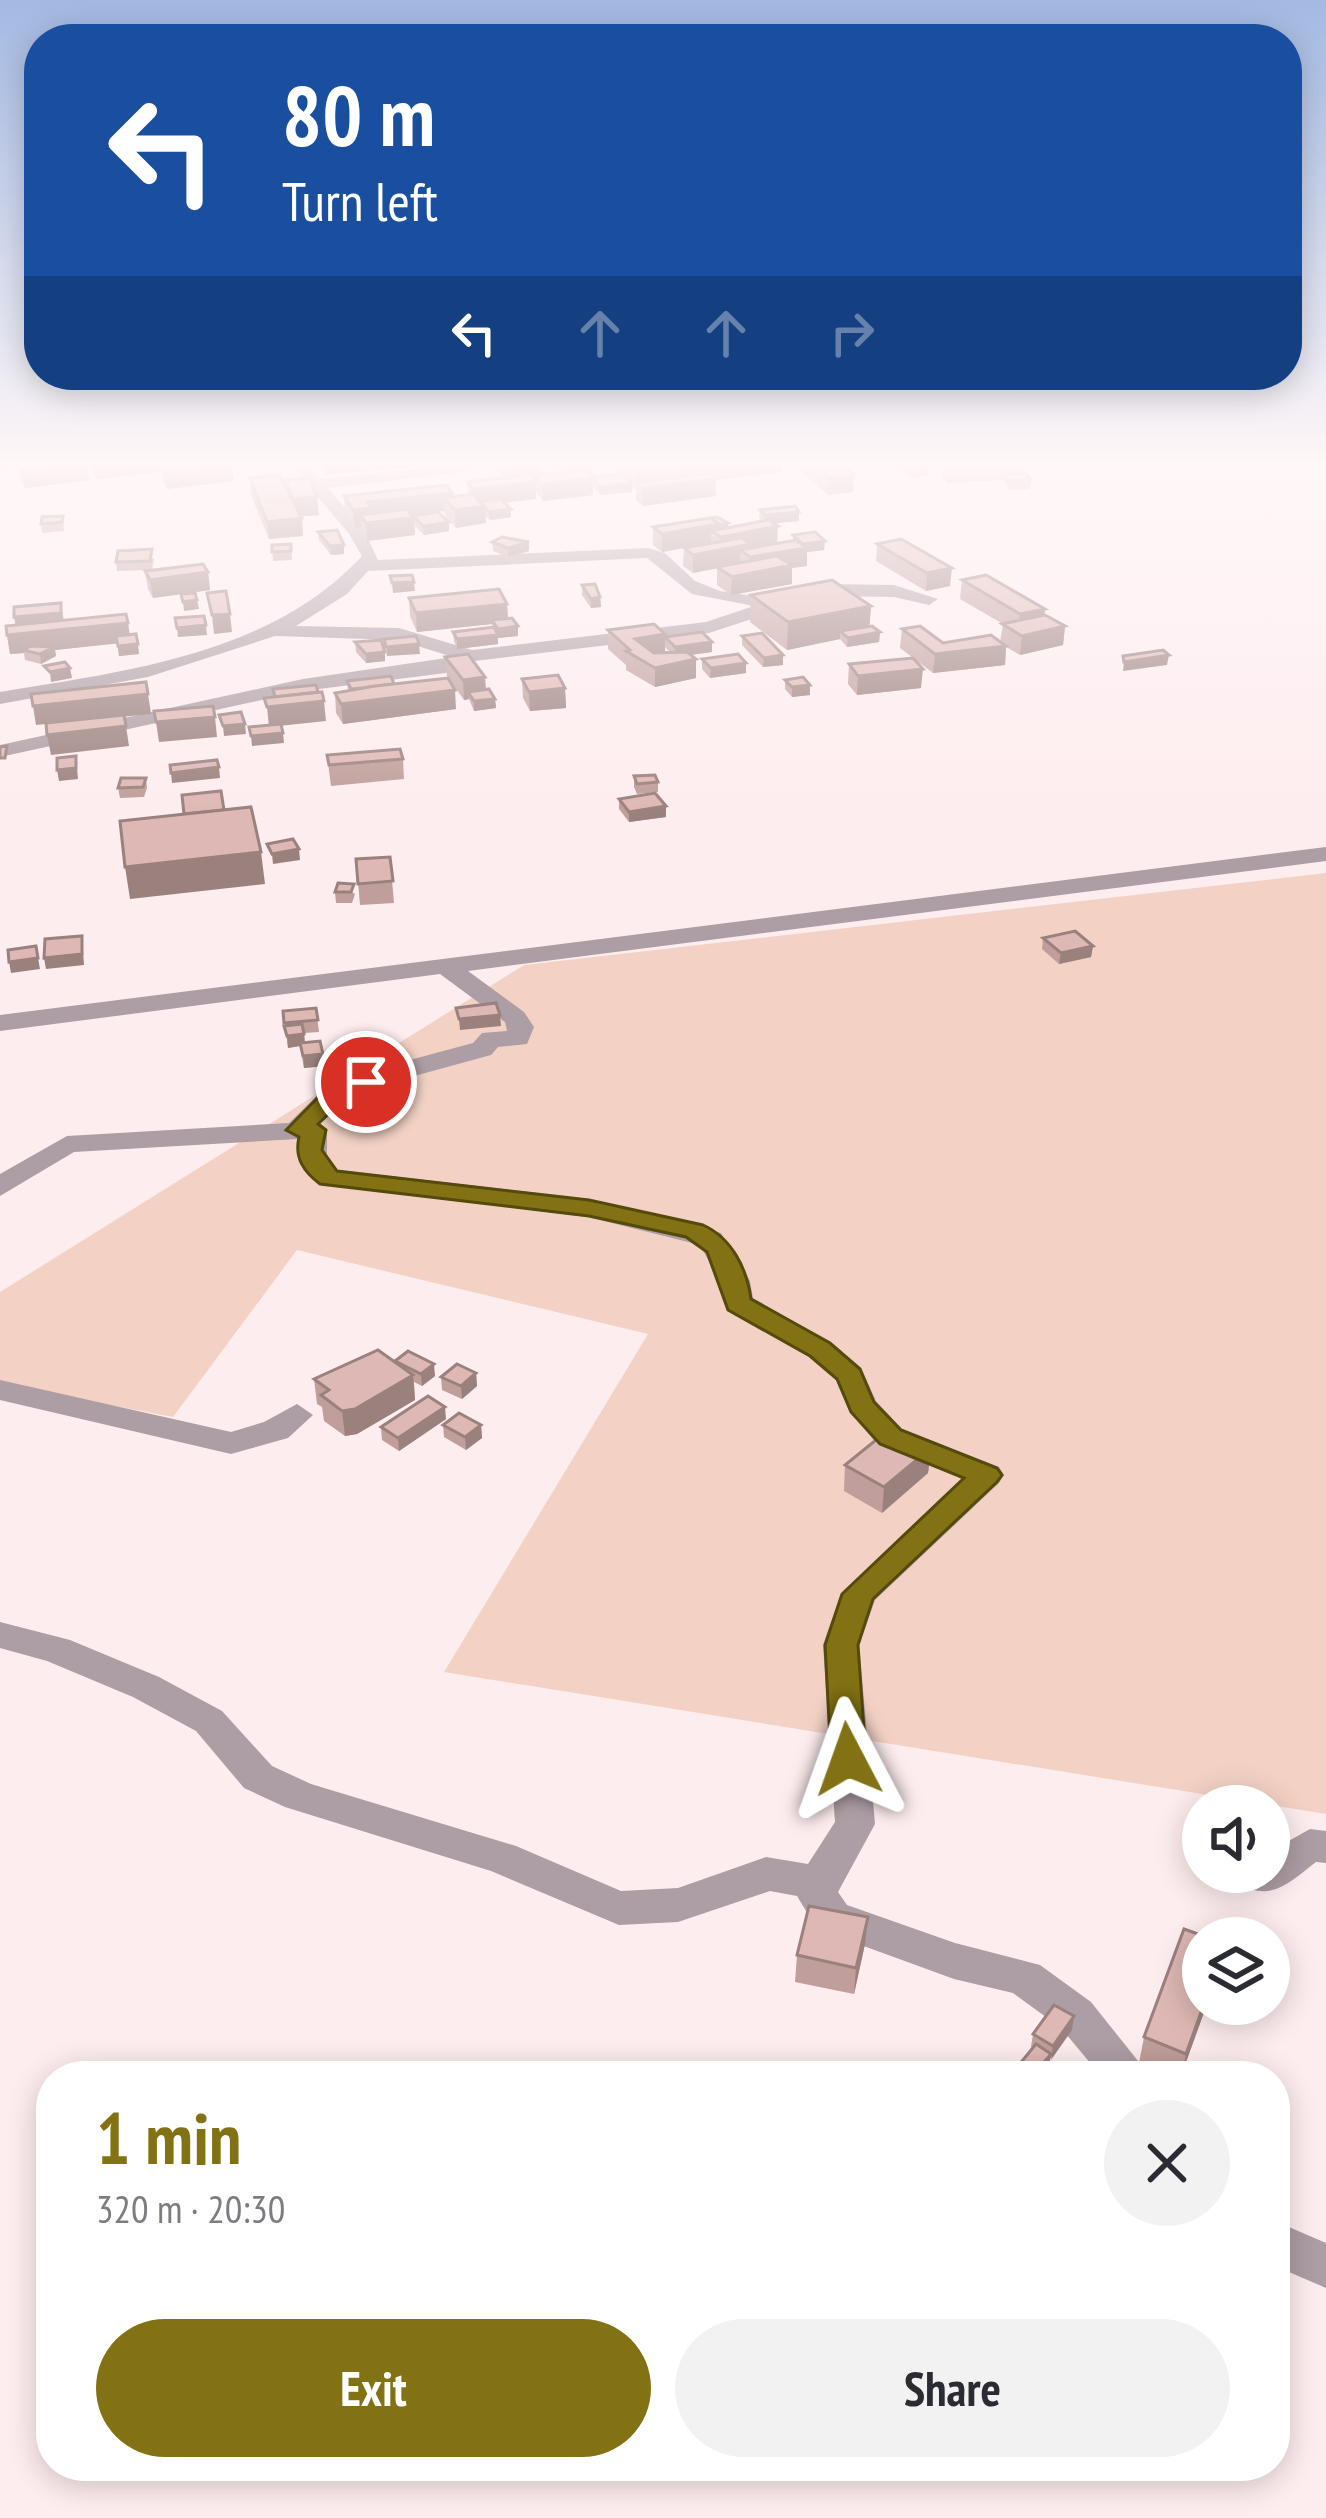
<!DOCTYPE html>
<meta charset="utf-8">
<style>
body{margin:0;font-family:"PT Sans Narrow",sans-serif;background:#f2f2f3;color:#2b2b33;height:100vh;display:flex;flex-direction:column;font-size:45px;white-space:nowrap}
*{box-sizing:border-box;margin:0}
p{font-size:39px;color:#7c7c81}
.icon{flex:none;width:66px;height:66px;fill:none;stroke:currentColor;stroke-width:2;stroke-linecap:round;stroke-linejoin:round}
.map{position:relative;flex:1;overflow:hidden}
.details{position:absolute;left:36px;top:2061px;width:1254px;height:420px;display:flex;flex-direction:column;background:#fff;border-radius:48px;box-shadow:0 6px 30px #0003}
.details>*{flex:none}
.hud{position:absolute;left:24px;top:24px;width:1278px;height:366px;border-radius:48px;box-shadow:0 6px 30px #0003;background:#1a4fa0;color:#fff;overflow:hidden}
.tools{position:absolute;left:1182px;top:1785px;display:grid;gap:24px}
.tools a{display:grid;place-items:center;width:108px;height:108px;border-radius:50%;background:#fff;box-shadow:0 6px 30px #0003;font-size:60px}
.pin{position:absolute;display:grid;place-items:center;width:102px;height:102px;color:#fff;margin:-51px;border:6px solid #fff;border-radius:50%;box-shadow:0 3px 12px #0007}
.me{position:absolute;width:132px;margin:-66px;rotate:356deg;stroke-linejoin:round;filter:drop-shadow(0 0 9px #0008)}
.turn{display:flex;align-items:center;gap:42px;height:252px;padding:0 60px;font-size:54px}
.turn .icon{width:156px;height:156px;stroke-width:2.5}
.turn b{display:block;font-size:84px;line-height:102px}
.lanes{display:flex;align-items:center;height:114px;padding:0 60px;background:#0003;justify-content:center;gap:60px;direction:ltr}
.lanes .off{opacity:.35}
.round{display:grid;place-items:center;flex:none;width:126px;height:126px;border-radius:63px;background:#f2f2f3}
.headline{display:flex;align-items:center;justify-content:space-between;height:204px;padding:0 60px}
h1{font-size:72px;font-weight:700;line-height:90px;color:#827213}
.primary-button{display:flex;gap:24px;margin-top:auto;padding:24px 60px}
.primary-button a{flex:1;height:138px;border-radius:72px;background:#827213;color:#fff;font-size:48px;font-weight:700;line-height:138px;text-align:center}
.primary-button a+a{background:#f2f2f3;color:#2b2b33}
.map>svg:first-child{display:block}
.green{fill:#f3d2c5}
.lines{fill:none;stroke-linecap:round;stroke-linejoin:round}
.street{fill:#ad9da4;fill-rule:evenodd}
.wall{fill:#bf9e9b}
.shaded-wall{fill:#9b817e}
.building{fill:#deb8b4;stroke:#9b817e;stroke-width:3}
.route{fill:#827213;stroke:#544a0c;stroke-width:3}
</style>
<div class="map">
<svg width="1326" height="2518" viewBox="0 0 1326 2518">
<rect width="100%" height="100%" fill="#feedef"/>
<path class="green" d="M1326,873V1814L444,1672L648,1334L297,1250L173,1417L0,1384V1292L524,965Z"/>
<g class="lines">
<g class="street">
<path d="M0,461H57L0,470Z"/>
<path d="M288,461H305L320,479L477,463L479,466L471,471L328,488L363,528L378,560L648,548L665,553L695,581L720,591L773,599L820,584L894,585L938,599L929,605L894,597L822,596L709,633L475,661L446,673L303,691L0,757V745L303,679L453,657L398,640L275,636L148,677L0,704V692C127,671 270,655 362,556L349,534ZM647,558L692,594L754,606L706,622L472,650L399,628L296,626L347,594L368,571Z"/>
<path d="M1326,847V861L468,971L524,1012L534,1027L527,1044L498,1047L491,1055L352,1093L320,1123L327,1130V1157L338,1170L589,1199L721,1233L750,1281L753,1298L831,1343L861,1368L876,1401L902,1429L999,1467L1004,1475L999,1483L875,1600L859,1645L875,1824L838,1892L847,1905L955,1943L1040,1965L1091,2002L1150,2076H1101L1061,2028L1013,1993L954,1979L817,1929L797,1896L770,1891L678,1922L619,1925L491,1871L285,1807L244,1788L196,1731L133,1697L47,1661L0,1648V1622L70,1640L159,1677L222,1711L272,1766L311,1784L516,1846L621,1891L678,1888L766,1857L808,1864L835,1822L823,1645L841,1594L963,1478L878,1445L850,1412L836,1380L809,1357L727,1310L720,1281L700,1245L588,1217L320,1184L301,1163L297,1139L74,1152L0,1196V1174L67,1136L289,1123L332,1081L473,1043L482,1033L507,1031L505,1022L440,974L0,1031V1015Z"/>
<path d="M0,1380L231,1432L264,1422L297,1404L313,1415L288,1438L231,1454L0,1400Z"/>
<path d="M1310,1829L1326,1831V1863L1316,1862C1296,1877 1277,1898 1251,1889L1247,1872H1269V1852Z"/>
<path d="M1275,2221L1326,2243V2288L1275,2266Z"/>
</g>
</g>
<g class="wall">
<path d="M91,461H170V464L244,461L232,463L234,481L167,489L163,482L162,472L97,479L93,472Z"/>
<path d="M318,461H439V464L326,475Z"/>
<path d="M490,461H539L542,465V474L561,472L551,461H593V475H590L592,477L625,476V473L619,474L605,461H782L781,472L716,480V496L643,506L636,500V490L632,488V492L600,495L593,487V495L543,501L536,491V482V499L505,503L511,509V517L490,520L485,516L486,523L456,528L445,515L444,511L412,515L449,522V531L424,535L415,526V535L367,541L361,532V527L355,528L345,513L344,496L452,497L468,495L467,482L503,478Z"/>
<path d="M791,461H837L854,475L853,492L828,495L791,463Z"/>
<path d="M885,461H919L929,467L928,475L912,478Z"/>
<path d="M943,461H1023V473L1031,480L1030,489L1009,490L1003,480L947,483L942,475Z"/>
<path d="M17,464L89,480L25,488L20,480Z"/>
<path d="M250,478L286,488L285,480L319,515L300,516L303,536L269,539L251,495Z"/>
<path d="M760,510L799,512V521L773,523L777,544L793,541V535L824,550L807,552V566L792,568V584L731,595L717,585V568L693,573L683,566L684,548L711,543L662,552L653,545V527H728L762,521L759,518Z"/>
<path d="M63,516L64,531L42,533L41,524Z"/>
<path d="M318,532L344,545V554L331,555L319,540Z"/>
<path d="M492,542L529,551L508,557L493,551Z"/>
<path d="M291,544L292,560L273,561L272,545Z"/>
<path d="M877,544L950,586L926,591L876,561Z"/>
<path d="M154,558L152,570L117,571L116,562Z"/>
<path d="M145,571L208,572L210,590L153,598L148,589Z"/>
<path d="M962,580L1045,609L1044,615L1065,626L1063,645L1020,655L1006,647L1005,665L933,673L900,648L902,629L943,643L1000,642L1003,624L960,599Z"/>
<path d="M582,585L600,597L601,607L591,608L582,595Z"/>
<path d="M751,595L871,606L869,627L880,632L879,642L847,647L840,639L787,650L750,622Z"/>
<path d="M409,598L507,604L508,618L518,636L498,638V644L457,649L454,641L453,632L492,628V624L417,632L410,616Z"/>
<path d="M63,621L130,634L139,654L119,656L117,643L55,650L56,656L41,664L25,660L24,653L10,654L7,635Z"/>
<path d="M608,630L665,653H671L665,647V637L712,652L690,655L696,678L655,687L626,670V665L608,649Z"/>
<path d="M742,636L783,665L763,667L742,645Z"/>
<path d="M355,642L385,661L366,663L356,652Z"/>
<path d="M445,657L485,677L486,690L495,699L496,708L474,711L469,699L464,700L447,676Z"/>
<path d="M702,659L746,673L710,678L702,669Z"/>
<path d="M849,664L921,688L857,695L848,684Z"/>
<path d="M522,679L565,688L566,708L530,711L523,698Z"/>
<path d="M785,680L810,695L792,697L785,689Z"/>
<path d="M347,681L394,684L456,709L343,724L336,713L335,693L348,691Z"/>
<path d="M327,755L403,759L404,779L331,786Z"/>
<path d="M634,776L658,782V792L637,794L634,787Z"/>
<path d="M146,778L147,788L144,797L120,798L118,788Z"/>
<path d="M619,799L666,817L629,822L619,809Z"/>
<path d="M390,857L394,903L360,905L356,859Z"/>
<path d="M338,883L355,894L352,903H336L335,892Z"/>
<path d="M1043,938L1093,946L1091,957L1059,964L1042,949Z"/>
<path d="M316,1008L319,1032L304,1033L305,1043L323,1054L324,1066L304,1068L300,1046L288,1048L283,1011Z"/>
<path d="M395,1361L435,1376L422,1386L414,1382L415,1400L357,1434L345,1436L324,1421L322,1407L317,1404L314,1379L396,1362Z"/>
<path d="M476,1373L477,1386L462,1399L442,1390L441,1377Z"/>
<path d="M446,1419L399,1451L382,1440L381,1427Z"/>
<path d="M443,1425H481L482,1438L466,1450L444,1437Z"/>
<path d="M931,1448L928,1473L882,1513L844,1491L845,1465Z"/>
<path d="M868,1917L865,1944L854,1994L795,1982L797,1955Z"/>
<path d="M1203,2004H1207L1181,2076H1171L1139,2063L1144,2037Z"/>
<path d="M1072,2030L1050,2059L1049,2067L1042,2076H1016L1018,2066L1032,2048L1031,2047L1033,2034Z"/>
</g>
<g class="shaded-wall">
<path d="M110,461H170L171,471L161,465L162,472L97,479L94,463Z"/>
<path d="M255,461H274L275,465L256,467Z"/>
<path d="M325,461H439V464L326,475Z"/>
<path d="M566,461H593V475L567,478Z"/>
<path d="M619,461H636L637,472L625,465V473L619,474Z"/>
<path d="M643,461H782L781,472L716,480V496L643,506L642,488L636,483L635,490V473L643,472Z"/>
<path d="M87,463L89,480L25,488L22,471Z"/>
<path d="M232,464L234,481L167,489L165,472Z"/>
<path d="M542,465V481L535,475L536,482L509,485L508,468Z"/>
<path d="M929,467L928,475L912,478V469Z"/>
<path d="M854,475L853,492L828,495L829,478Z"/>
<path d="M593,478V495L543,501L542,484Z"/>
<path d="M536,482V499L473,506V489Z"/>
<path d="M632,483V492L600,495V487Z"/>
<path d="M452,493L453,508L444,498V511L372,519L414,518L415,535L367,541L366,523L360,515L361,527L355,528L353,510L367,502Z"/>
<path d="M317,497L319,515L295,517L293,499Z"/>
<path d="M485,506L486,523L456,528L455,510Z"/>
<path d="M511,509V517L490,520L489,512Z"/>
<path d="M799,512V521L765,524V515Z"/>
<path d="M302,518L303,536L269,539L267,522Z"/>
<path d="M449,522V531L424,535L423,526Z"/>
<path d="M728,523V532L711,531V543L662,552V534Z"/>
<path d="M778,526L777,544H803L825,541L824,550L807,552V566L792,568V584L731,595L732,577L749,574L750,557L741,551L739,564L693,573V555L720,550L721,537Z"/>
<path d="M529,542V551L508,557V548Z"/>
<path d="M344,545V554L331,555L330,546Z"/>
<path d="M952,568L950,586L926,591L927,573Z"/>
<path d="M208,572L210,590L153,598L150,580Z"/>
<path d="M414,582L415,591L393,593L392,583Z"/>
<path d="M600,597L601,607L591,608V599Z"/>
<path d="M197,600L199,609L184,611L183,602Z"/>
<path d="M61,603L64,622L128,623L131,642L55,650L56,656L41,664L40,654L23,650L24,653L10,654L7,635L17,634L14,617Z"/>
<path d="M507,604L508,623L492,620V624L417,632L416,613Z"/>
<path d="M871,606L869,634L880,632L879,642L847,647L848,638L840,631V639L787,650L788,622Z"/>
<path d="M1045,609L1043,628L1018,633L1020,614Z"/>
<path d="M230,614L232,632L214,634L212,615Z"/>
<path d="M206,625L207,635L178,637L177,628Z"/>
<path d="M518,626V636L498,638V629Z"/>
<path d="M1065,626L1063,645L1020,655L1022,636Z"/>
<path d="M665,634V653L635,658V639Z"/>
<path d="M498,635V644L457,649V639Z"/>
<path d="M712,642V652L675,657V647Z"/>
<path d="M138,644L139,654L119,656L118,646Z"/>
<path d="M419,644L420,654L387,656L386,647Z"/>
<path d="M1006,646L1005,665L933,673L935,654Z"/>
<path d="M385,652V661L366,663V654Z"/>
<path d="M783,655V665L763,667L764,658Z"/>
<path d="M1169,655L1167,665L1123,671L1124,662Z"/>
<path d="M696,659V678L655,687V668Z"/>
<path d="M746,663V673L710,678L711,668Z"/>
<path d="M70,668L72,678L51,682L50,672Z"/>
<path d="M923,669L921,688L857,695L858,676Z"/>
<path d="M485,677L486,697L468,692L469,699L464,700L463,680Z"/>
<path d="M810,685V695L792,697V687Z"/>
<path d="M565,688L566,708L530,711L529,692Z"/>
<path d="M455,690L456,709L343,724L341,704Z"/>
<path d="M148,694L151,714L36,725L33,706Z"/>
<path d="M495,699L496,708L474,711V701Z"/>
<path d="M324,701L326,721L269,727L267,707Z"/>
<path d="M215,717L217,737L159,742L156,722Z"/>
<path d="M245,724L246,734L224,736L223,726Z"/>
<path d="M126,726L129,746L51,755L47,735Z"/>
<path d="M283,733L284,743L252,746L251,736Z"/>
<path d="M76,756L78,779L59,781L57,770Z"/>
<path d="M219,767L220,778L172,783L171,773Z"/>
<path d="M666,806V817L629,822V812Z"/>
<path d="M299,849L300,860L273,864L272,854Z"/>
<path d="M261,852L265,884L130,899L125,867Z"/>
<path d="M82,936L84,965L46,969L44,958Z"/>
<path d="M1093,946L1091,957L1059,964L1061,953Z"/>
<path d="M38,958L40,969L11,973L9,962Z"/>
<path d="M500,1015L501,1026L460,1030L459,1019Z"/>
<path d="M304,1034L305,1045L288,1048L287,1036Z"/>
<path d="M323,1054L324,1066L304,1068L303,1056Z"/>
<path d="M434,1364L435,1376L422,1386L421,1374Z"/>
<path d="M476,1373L477,1386L462,1399L461,1386Z"/>
<path d="M413,1375L415,1400L357,1434L345,1436L342,1411Z"/>
<path d="M445,1407L446,1419L399,1451L398,1438Z"/>
<path d="M481,1425L482,1438L466,1450L465,1437Z"/>
<path d="M931,1448L928,1473L882,1513L884,1487Z"/>
<path d="M868,1917L865,1944L854,1994L856,1968Z"/>
<path d="M1204,2004H1207L1181,2076L1186,2054Z"/>
<path d="M1074,2016L1072,2030L1051,2060L1053,2046Z"/>
<path d="M1051,2054L1049,2067L1042,2076H1033Z"/>
</g>
<g class="building">
<path d="M40,461H85L87,463L22,471L17,464Z"/>
<path d="M200,461H230L232,464L165,472L161,465Z"/>
<path d="M502,461H539L542,465L508,468Z"/>
<path d="M657,461H737L635,473L625,465Z"/>
<path d="M809,461H837L854,475L829,478Z"/>
<path d="M919,461L929,467L912,469L900,462Z"/>
<path d="M945,461H1023L1024,462L948,466Z"/>
<path d="M586,470L593,478L542,484L535,475Z"/>
<path d="M710,473L716,479L642,488L636,483Z"/>
<path d="M1025,473L1031,480L1010,481L1004,474Z"/>
<path d="M623,474L632,483L600,487L592,477Z"/>
<path d="M279,475L302,518L267,522L250,478Z"/>
<path d="M530,475L536,482L473,489L467,482Z"/>
<path d="M309,478L317,497L293,499L285,480Z"/>
<path d="M446,485L452,493L367,502L371,508L353,510L344,496Z"/>
<path d="M473,494L485,506L455,510L444,498Z"/>
<path d="M500,499L511,509L489,512L480,502Z"/>
<path d="M795,506L799,512L765,515L760,510Z"/>
<path d="M407,509L414,518L366,523L360,515Z"/>
<path d="M438,512L449,522L423,526L413,516Z"/>
<path d="M63,516L62,522L41,524L42,517Z"/>
<path d="M717,517L728,523L719,525L711,518Z"/>
<path d="M710,518L719,524L662,534L653,527Z"/>
<path d="M768,520L778,526L721,537L711,531Z"/>
<path d="M337,530L344,545L330,546L318,532Z"/>
<path d="M815,532L825,541L803,544L793,535Z"/>
<path d="M502,537L529,542L508,548L492,542Z"/>
<path d="M741,538L751,544L693,555L684,548Z"/>
<path d="M901,539L952,568L927,573L877,544Z"/>
<path d="M796,540L807,548L750,557L740,550Z"/>
<path d="M291,544V551L272,552V545Z"/>
<path d="M152,549L150,561L116,562L118,551Z"/>
<path d="M777,556L792,565L732,577L717,567Z"/>
<path d="M203,564L208,572L150,580L145,571Z"/>
<path d="M412,575L414,582L392,583L390,576Z"/>
<path d="M986,575L1045,609L1020,614L962,580Z"/>
<path d="M832,580L871,606L788,622L751,595Z"/>
<path d="M595,584L600,597L591,599L582,585Z"/>
<path d="M499,589L507,604L416,613L409,598Z"/>
<path d="M226,591L230,614L212,615L207,593Z"/>
<path d="M195,593L197,600L183,602L181,594Z"/>
<path d="M61,603V613L14,617V607Z"/>
<path d="M126,614L128,623L7,635L6,626Z"/>
<path d="M1045,615L1065,626L1022,636L1002,624Z"/>
<path d="M204,616L206,625L177,628L175,618Z"/>
<path d="M512,618L518,626L498,629L492,620Z"/>
<path d="M654,624L665,634L635,639L654,653L687,652L696,659L655,668L626,651L630,650L608,630Z"/>
<path d="M872,626L880,632L848,638L840,631Z"/>
<path d="M920,626L943,643L991,635L1006,646L935,654L902,629Z"/>
<path d="M494,627L498,635L457,639L453,632Z"/>
<path d="M702,632L712,642L675,647L665,637Z"/>
<path d="M762,633L783,655L764,658L742,636Z"/>
<path d="M136,634L138,644L118,646L116,636Z"/>
<path d="M416,636L419,644L386,647L384,639Z"/>
<path d="M381,640L385,652L366,654L355,642Z"/>
<path d="M31,646L54,647L40,654L23,650Z"/>
<path d="M1163,650L1169,655L1124,662L1123,656Z"/>
<path d="M468,654L485,677L463,680L445,657Z"/>
<path d="M738,654L746,663L711,668L702,659Z"/>
<path d="M913,658L923,669L858,676L849,664Z"/>
<path d="M65,662L70,668L50,672L44,666Z"/>
<path d="M558,675L565,688L529,692L522,679Z"/>
<path d="M391,676L394,684L362,688L351,689L347,681Z"/>
<path d="M803,677L810,685L792,687L785,680Z"/>
<path d="M448,678L455,690L341,704L335,693L375,686Z"/>
<path d="M146,682L148,694L33,706L31,694Z"/>
<path d="M316,685L318,692L275,697L273,689Z"/>
<path d="M489,689L495,699L474,701L468,692Z"/>
<path d="M322,692L324,701L267,707L264,698Z"/>
<path d="M213,706L215,717L156,722L154,711Z"/>
<path d="M241,712L245,724L223,726L219,715Z"/>
<path d="M124,715L126,726L47,735L46,723Z"/>
<path d="M281,724L283,733L251,736L249,727Z"/>
<path d="M7,746L5,758H0V747Z"/>
<path d="M400,749L403,759L329,765L327,755Z"/>
<path d="M76,756V768L57,770V758Z"/>
<path d="M217,760L219,767L171,773L170,765Z"/>
<path d="M655,775L658,782L637,784L634,776Z"/>
<path d="M121,778H146L143,787L118,788Z"/>
<path d="M221,791L224,810L184,814L182,795Z"/>
<path d="M655,793L666,806L629,812L619,799Z"/>
<path d="M251,807L261,852L125,867L120,821Z"/>
<path d="M293,839L299,849L272,854L267,844Z"/>
<path d="M390,857L393,881L358,884L356,859Z"/>
<path d="M338,883L354,884L351,892H335Z"/>
<path d="M1075,931L1093,946L1061,953L1043,938Z"/>
<path d="M82,936V954L44,958L45,939Z"/>
<path d="M36,946L38,958L9,962L8,950Z"/>
<path d="M496,1003L500,1015L459,1019L456,1008Z"/>
<path d="M316,1008L318,1020L284,1023L283,1011Z"/>
<path d="M302,1024L304,1034L287,1036L284,1026Z"/>
<path d="M320,1041L323,1054L303,1056L300,1043Z"/>
<path d="M378,1350L413,1375L355,1409L342,1411L321,1395L329,1390L314,1379Z"/>
<path d="M408,1351L434,1364L421,1374L395,1361Z"/>
<path d="M457,1364L476,1373L461,1386L441,1377Z"/>
<path d="M428,1396L445,1407L398,1438L381,1427Z"/>
<path d="M459,1413L481,1425L465,1437L443,1425Z"/>
<path d="M892,1427L931,1448L884,1487L845,1465Z"/>
<path d="M809,1906L868,1917L856,1968L797,1955Z"/>
<path d="M1184,1929L1209,1938H1203L1204,2004L1186,2054L1144,2037Z"/>
<path d="M1054,2005L1074,2016L1053,2046L1033,2034Z"/>
<path d="M1036,2044L1051,2054L1032,2076L1018,2066Z"/>
</g>
<linearGradient id="sky" x2="0" y2="1"><stop stop-color="#a3b9e2"/><stop offset="0.57" stop-color="#fff7f8"/><stop offset="1" stop-color="#fff7f8" stop-opacity="0"/></linearGradient>
<rect width="1326" height="813" fill="url(#sky)"/>
<path class="route" d="M366,1074L375,1076V1087L351,1093L318,1124L326,1130L322,1150L337,1171L589,1200L703,1225C732,1238 747,1269 751,1299L830,1343L860,1369L874,1402L901,1430L997,1468L1002,1475L997,1482L873,1599L858,1645L866,1759L861,1768H836L831,1759L825,1645L842,1594L964,1478L880,1444L851,1412L837,1379L810,1356L728,1310L707,1252L686,1237L589,1216L320,1184C304,1172 294,1158 299,1137L286,1130L333,1082Z"/>
</svg>
<div class="tools">
<a><svg class="icon" aria-label="sound" viewBox="0 0 24 24"><path d="M4 9h4l5-4v14l-5-4H4zM17 9q2 3 0 6"/></svg></a>
<a><svg class="icon" aria-label="layers" viewBox="0 0 24 24"><path d="M12 4l9 5-9 5-9-5zM3 14l9 5 9-5"/></svg></a>
</div>
<div class="pin" style="left:366px;top:1082px;background:#d93025"><svg class="icon" aria-label="arrive" viewBox="0 0 24 24"><path d="M6 21V4h12l-3 4 3 4H6"/></svg></div>
<svg class="me" style="left:848px;top:1759px" viewBox="-20 -20 40 40"><path d="M0-17L14 15 0 8-14 15z" fill="#827213" stroke="#fff" stroke-width="4"/></svg>
<div class="hud">
<div class="turn"><svg class="icon" aria-label="left" viewBox="0 0 24 24"><path d="M17 20v-9H6M10 6l-5 5 5 5"/></svg><div><b>80 m</b>Turn left</div></div>
<div class="lanes"><svg class="icon" aria-label="left" viewBox="0 0 24 24"><path d="M17 20v-9H6M10 6l-5 5 5 5"/></svg><svg class="icon off" aria-label="ahead" viewBox="0 0 24 24"><path d="M12 20V5M6 11l6-6 6 6"/></svg><svg class="icon off" aria-label="ahead" viewBox="0 0 24 24"><path d="M12 20V5M6 11l6-6 6 6"/></svg><svg class="icon off" aria-label="right" viewBox="0 0 24 24"><path d="M7 20v-9h11M14 6l5 5-5 5"/></svg></div>
</div>
<section class="details">
<div class="headline"><div><h1>1 min</h1><p>320 m · 20:30</p></div><a class="round"><svg class="icon" aria-label="close" viewBox="0 0 24 24"><path d="M6 6l12 12M18 6L6 18"/></svg></a></div>
<div class="primary-button"><a>Exit</a><a>Share</a></div>
</section>
</div>
